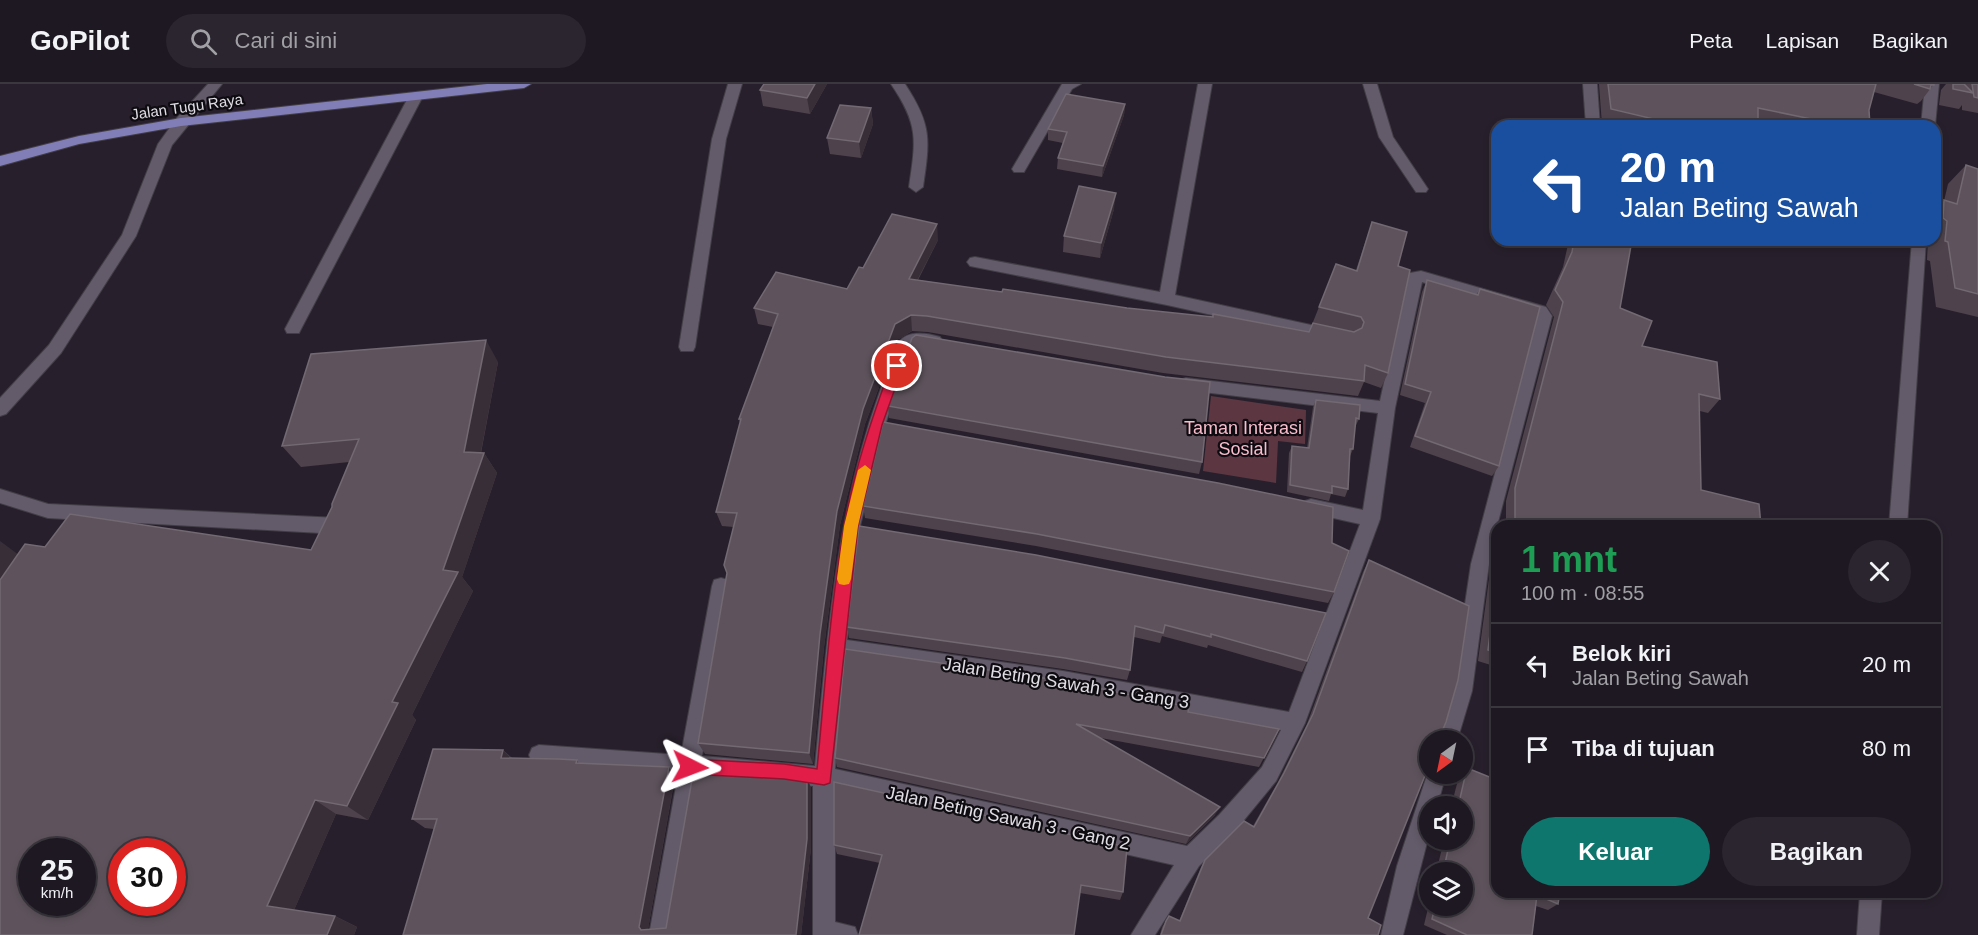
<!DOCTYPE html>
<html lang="id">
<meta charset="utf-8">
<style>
body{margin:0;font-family:Arial,sans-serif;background:#2a252e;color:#f1f3f6;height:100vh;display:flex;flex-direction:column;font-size:22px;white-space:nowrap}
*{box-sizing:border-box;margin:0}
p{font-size:20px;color:#a0a0a5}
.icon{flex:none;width:33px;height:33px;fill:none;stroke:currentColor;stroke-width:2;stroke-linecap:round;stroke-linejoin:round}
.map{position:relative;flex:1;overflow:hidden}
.drawer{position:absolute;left:1491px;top:436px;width:450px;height:378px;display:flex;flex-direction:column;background:#1d1821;border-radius:18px;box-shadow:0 3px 9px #0003,0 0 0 2px #3b373f}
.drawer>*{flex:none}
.guide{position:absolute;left:1491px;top:36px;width:450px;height:126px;border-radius:18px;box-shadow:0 3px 9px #0003,0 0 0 2px #3b373f;background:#1a4fa0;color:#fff;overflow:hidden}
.needle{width:39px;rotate:213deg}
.buttons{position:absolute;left:1419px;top:646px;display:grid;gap:12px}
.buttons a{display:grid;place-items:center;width:54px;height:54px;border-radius:50%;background:#1d1821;box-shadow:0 3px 9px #0003,0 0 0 2px #3b373f;font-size:30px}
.speed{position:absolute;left:18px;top:754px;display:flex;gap:12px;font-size:30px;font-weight:700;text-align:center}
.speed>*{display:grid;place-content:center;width:78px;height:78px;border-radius:50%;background:#1d1821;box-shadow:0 3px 9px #0003,0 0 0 2px #3b373f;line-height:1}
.speed small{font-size:15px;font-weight:400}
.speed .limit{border:9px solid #d22;background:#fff;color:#111}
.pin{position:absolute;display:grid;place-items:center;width:51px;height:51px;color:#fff;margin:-26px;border:3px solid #fff;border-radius:50%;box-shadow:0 2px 6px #0007}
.me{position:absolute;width:66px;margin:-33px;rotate:93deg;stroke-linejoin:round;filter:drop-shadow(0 0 4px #0008)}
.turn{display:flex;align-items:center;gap:21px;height:126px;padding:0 30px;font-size:27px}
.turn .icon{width:78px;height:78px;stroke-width:2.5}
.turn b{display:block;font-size:42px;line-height:51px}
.round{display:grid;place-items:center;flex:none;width:63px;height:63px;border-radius:32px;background:#2a252e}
.summary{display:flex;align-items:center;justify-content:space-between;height:102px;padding:0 30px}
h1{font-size:36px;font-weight:700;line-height:45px;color:#1e9e55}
.button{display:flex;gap:12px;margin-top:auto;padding:12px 30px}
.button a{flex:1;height:69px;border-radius:36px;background:#0f766e;color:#fff;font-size:24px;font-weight:700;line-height:69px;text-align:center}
.button a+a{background:#2a252e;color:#f1f3f6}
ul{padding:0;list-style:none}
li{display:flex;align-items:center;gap:18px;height:84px;padding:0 30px;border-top:2px solid #3b373f}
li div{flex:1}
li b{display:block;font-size:22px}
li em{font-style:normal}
header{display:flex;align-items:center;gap:36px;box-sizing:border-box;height:84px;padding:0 30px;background:#1d1821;border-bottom:2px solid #3b373f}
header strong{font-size:28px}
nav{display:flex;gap:33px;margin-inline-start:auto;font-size:21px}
.search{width:420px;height:54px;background:#2a252e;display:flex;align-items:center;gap:15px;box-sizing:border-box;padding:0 21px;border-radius:33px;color:#a0a0a5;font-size:22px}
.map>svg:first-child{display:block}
.green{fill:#5c3741}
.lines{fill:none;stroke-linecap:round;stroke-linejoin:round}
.minor-casing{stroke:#423d46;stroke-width:2}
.major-casing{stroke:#423d46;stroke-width:2}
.minor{fill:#635b69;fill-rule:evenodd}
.major{fill:#817eb7;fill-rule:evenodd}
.wall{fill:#4e434c}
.shaded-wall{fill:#382e38}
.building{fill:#5e535c;stroke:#726972;stroke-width:1.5;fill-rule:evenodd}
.route{fill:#e11d48;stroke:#92132f;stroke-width:1.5}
.slow{fill:#f59e0b}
.labels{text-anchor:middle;stroke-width:4.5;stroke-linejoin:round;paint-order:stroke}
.far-street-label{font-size:15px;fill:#e1dde5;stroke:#0e0b11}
.park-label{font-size:18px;fill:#f9bdcc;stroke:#0e0b11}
.street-label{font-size:18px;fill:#e1dde5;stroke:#0e0b11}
</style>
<header>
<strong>GoPilot</strong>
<div class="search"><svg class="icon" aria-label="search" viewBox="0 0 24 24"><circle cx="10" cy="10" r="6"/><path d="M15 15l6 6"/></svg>Cari di sini</div>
<nav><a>Peta</a><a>Lapisan</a><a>Bagikan</a></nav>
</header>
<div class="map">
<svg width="1978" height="851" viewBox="0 0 1978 851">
<rect width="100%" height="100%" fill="#27202c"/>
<path class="green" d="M1211,312L1306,326L1305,360L1278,357L1276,399L1203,387Z"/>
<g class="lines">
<defs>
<g id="minor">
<path d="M208,0H222L172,61L136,152L61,269L6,330L0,332V314L49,261L122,151L158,60L176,35Z"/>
<path d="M728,0H742L726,55L695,263L693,267H681L679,263L712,55Z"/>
<path d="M891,0H905C932,41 930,56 923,103L916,108L909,103C916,56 919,41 891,0Z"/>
<path d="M1062,0H1081L1072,5L1024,88H1014L1012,85Z"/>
<path d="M1198,0H1212L1175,211L1334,246L1340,248L1342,252L1340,256L1334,258L1167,221L975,183L970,182L967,178L970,174L975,173L1160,208Z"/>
<path d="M1363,0H1377L1393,53L1428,105L1426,108H1416L1379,53Z"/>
<path d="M1583,0H1597L1600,42H1586Z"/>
<path d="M1925,0H1939L1935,42H1921Z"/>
<path d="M416,8L423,12L301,245L299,249H287L285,245L409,12Z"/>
<path d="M1912,156H1926L1907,442H1889Z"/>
<path d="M1421,187L1546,223L1552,232L1497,442L1489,480L1472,607L1457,657H1437L1452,607L1471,480L1536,233L1422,198L1395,324L1380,435L1305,639L1276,697L1235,747L1199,782L1155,851H1131L1174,781L835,705V838L855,843L858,851H813V702L698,692L671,851H649L678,691L539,681L532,678L529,671L532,664L539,661L681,671L712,502L714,496L721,494L728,496L730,502L702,672L815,682C827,556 836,429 879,310C884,296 889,270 898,259C907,246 926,249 940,253L942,257L940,261H916L911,265L885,341L860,442L847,556L1063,587L1289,628L1360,440L1311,429L1305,427L1302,422L1305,417L1311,415L1363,426L1378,329L1186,306L1180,304L1178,300L1180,296L1186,294L1380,317L1407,193L1410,189ZM845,573L1063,605L1281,646L1262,683L1219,731L1187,762L835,685Z"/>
<path d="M0,405L48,420L339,434L345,437L348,442L345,447L339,450L48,434L0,419Z"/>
<path d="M1430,682V690H1446L1437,723H1430V747L1403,851H1381L1397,782Z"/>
<path d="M1860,808H1882L1879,851H1857Z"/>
</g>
<path id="major" d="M487,0H531L524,4L181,42L79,60L0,82V72L79,52L181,34Z"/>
</defs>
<use href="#minor" class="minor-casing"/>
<use href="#major" class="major-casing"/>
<use href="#minor" class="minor"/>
<use href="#major" class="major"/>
</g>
<g class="wall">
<path d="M827,0L810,30L763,22L760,6Z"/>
<path d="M1599,0H1934L1921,17L1917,20L1874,8L1869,26L1870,42H1607L1602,41Z"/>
<path d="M1946,0H1978V29L1962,26V21L1959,25L1939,21L1941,6Z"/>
<path d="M1125,20L1124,31L1102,93L1057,85L1058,74L1063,59L1048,56V45Z"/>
<path d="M871,24L873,40L861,74L830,70L827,54Z"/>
<path d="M1966,81L1978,85V233L1936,223L1930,177L1927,176L1928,156H1935V126L1944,117L1948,100Z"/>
<path d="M1114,125L1100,174L1063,168L1064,152Z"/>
<path d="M1372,138L1398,182L1388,289L1381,304L1364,298L1358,312L1163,289L928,248L912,247L897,256L865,340L840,441L824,563L813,680L705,670L698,659L727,489L734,443L722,442L716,428L740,339L739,335L773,243L758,240L754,224L847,205L863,184L938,156L918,196L1002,208L1309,248L1319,223L1356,186Z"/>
<path d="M1569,156H1632L1620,224L1642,262L1720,315L1708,329L1700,327L1701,406L1761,442H1506V417L1554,233L1546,221L1563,183Z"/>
<path d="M1427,196L1476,211L1480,205L1499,382L1492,392L1410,363L1425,319L1400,311L1422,208Z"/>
<path d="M498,278L481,369H484L497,389L462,493L473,507L412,631L416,636L368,736L336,730L294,826L335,832L357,843L354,851H0L18,470L45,463L311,466L332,423L349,378L301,383L282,362Z"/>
<path d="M1316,316L1359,335L1355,343L1353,365L1350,372L1348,405L1345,413L1331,410L1329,417L1287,408L1289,369L1292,362L1307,364L1313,323Z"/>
<path d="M888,322L1202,378L1199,390L889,334Z"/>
<path d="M863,422L1332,459L1334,508L1328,519L1036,462L865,434Z"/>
<path d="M859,442L1307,577L1302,588L1208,561L1207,564L1162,552L1160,559L1134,553L1130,586L1127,596L1063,585L849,554L847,543Z"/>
<path d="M1497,472V583L1478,577L1491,480Z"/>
<path d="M1369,476L1368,834L1378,851H1160L1162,843L1169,832L1179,837L1201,783L1205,776L1253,742L1278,698L1307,640L1363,488Z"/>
<path d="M845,565L1188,628L1279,645L1259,683L1101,654L1215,731L1186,760L837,683L835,674Z"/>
<path d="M503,666L512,674L577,676L579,680L669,683L675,693L648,845L666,844L807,694L811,704V764L801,851H403L434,745L425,744L412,735Z"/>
<path d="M1467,684L1560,808L1558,820L1548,826L1536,822L1532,851H1447L1424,841L1430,816V822H1462V789H1436L1444,756H1462V723H1451L1459,692L1461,690H1462V688Z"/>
<path d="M834,698L1123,808L1120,816L1080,809L880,779L837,770L834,761Z"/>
</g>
<g class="shaded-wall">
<path d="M815,0H827L810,30L807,14Z"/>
<path d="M1125,20L1124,31L1102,93L1103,82Z"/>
<path d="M871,24L873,40L861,74L859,58Z"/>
<path d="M1116,109L1114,125L1100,174L1101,159Z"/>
<path d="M937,140L938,156L910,210L909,195Z"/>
<path d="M911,231L912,247L897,256L865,340L840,441L824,563L813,680L809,669L820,550L837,427L863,325L895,240Z"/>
<path d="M486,256L498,278L478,383L484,369L497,389L462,493L473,507L412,631L416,636L368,736L347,722L443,486L464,368Z"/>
<path d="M0,457L27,477L0,516Z"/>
<path d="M503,666L514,677L501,674Z"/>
<path d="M669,683L675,693L647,851L639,843Z"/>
<path d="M807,694L811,704V764L801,851H796Z"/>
<path d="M315,716L336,730L291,833L267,822Z"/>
<path d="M1220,723L1215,731L1186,760L1190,752Z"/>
<path d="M335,832L357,843L354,851H327Z"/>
</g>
<g class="building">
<path d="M764,0H815L807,14L760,6Z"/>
<path d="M1608,0H1876L1869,26L1870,42H1826V38L1758,24V42H1675V40L1611,25Z"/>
<path d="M1914,0H1934V1H1931L1930,5Z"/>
<path d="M1953,0H1964L1973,9L1953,5Z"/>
<path d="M1972,0H1978V14L1974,13Z"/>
<path d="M1066,10L1125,20L1103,82L1058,74L1067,48L1048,45Z"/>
<path d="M840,21L871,24L859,58L827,54Z"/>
<path d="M1966,81L1978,85V210L1955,204L1948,158L1945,157L1947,137L1943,134L1944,116L1957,120Z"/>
<path d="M1079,102L1116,109L1101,159L1064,152Z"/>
<path d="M892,130L937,140L909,195L1002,208L1003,205L1127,224L1213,233V230L1309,248L1313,239L1354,248L1362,244L1364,238L1361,233L1319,223L1336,180L1357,187L1372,138L1407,148L1398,182L1410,186L1388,289L1365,281L1364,297L1166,273L927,232L911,231L895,240L863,325L837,427L820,550L809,669L698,659L727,489L724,481L737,429L716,428L741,335H739L778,230L754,224L776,188L847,205L859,183L863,184Z"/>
<path d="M1574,156H1632L1620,224L1652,237L1642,262L1717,278L1720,315L1699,310L1701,406L1759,420L1761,442H1515V404L1563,218L1555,206L1572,168Z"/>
<path d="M1427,196L1478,211L1480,205L1540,223L1499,382L1415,352L1431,308L1405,300Z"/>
<path d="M916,251L1165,293L1210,298L1202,378L888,322L912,254Z"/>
<path d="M486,256L464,368L484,369L443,486L458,488L392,618L398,619L347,722L315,716L267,822L335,832L327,851H0V496L25,460L45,463L70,430L311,466L332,423V420L359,355L282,362L311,270ZM32,768H82V819H32ZM122,768H172V819H122Z"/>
<path d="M1316,316L1360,321L1359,335L1356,334L1353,365H1350L1348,405L1332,402V409L1290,401L1292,362L1309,364Z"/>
<path d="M883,338L1218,399L1333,423L1332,459L1349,467L1334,508L1037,450L863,422Z"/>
<path d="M859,442L1036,471L1326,529L1307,577L1211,550V553L1165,541L1163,549L1135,542L1130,586L1065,574L847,543Z"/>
<path d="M1369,476L1469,522L1458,596L1446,638L1438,657H1430V679L1368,834L1381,841L1378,851H1161L1166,837L1169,832L1180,837L1205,776L1244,737L1254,743L1284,689L1313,630Z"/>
<path d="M1497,494V569L1488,566Z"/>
<path d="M845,565L1064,597L1189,623L1188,628L1279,645L1264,674L1076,640L1220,723L1190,752L835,674Z"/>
<path d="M433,665L503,666L501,674L558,675L577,676L576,679L669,683L639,843L641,846L666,844L694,684L807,694V755L796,851H403L437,735H412Z"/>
<path d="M1467,684L1497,696V808H1560L1558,820L1537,811L1532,851H1467L1432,835L1435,822H1462V789H1443L1450,756H1462V723H1458Z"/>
<path d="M834,698L1127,763L1123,808L1081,801L1074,851H859L882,771L834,761Z"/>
</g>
<path class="route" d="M897,277L903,282L882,341L858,442L830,699L824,701L784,695L690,690L685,688L683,683L685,677L690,675L784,680L817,685C825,604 830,523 844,444C853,389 872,334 891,282Z"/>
<path class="slow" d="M865,381L871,386L858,442L851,495L849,500L844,501L839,500L837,495L844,442L858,386Z"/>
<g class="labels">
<g class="far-street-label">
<text transform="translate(187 23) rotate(-8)" y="5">Jalan Tugu Raya</text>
</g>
<g class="park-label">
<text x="1243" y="350">Taman Interasi<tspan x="1243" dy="21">Sosial</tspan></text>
</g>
<g class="street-label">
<text transform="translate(1066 599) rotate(9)" y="6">Jalan Beting Sawah 3 - Gang 3</text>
<text transform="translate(1008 734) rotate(12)" y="6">Jalan Beting Sawah 3 - Gang 2</text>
</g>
</g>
</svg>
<div class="buttons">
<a><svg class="needle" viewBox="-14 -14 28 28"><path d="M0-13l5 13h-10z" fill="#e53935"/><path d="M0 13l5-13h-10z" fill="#a0a0a5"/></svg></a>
<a><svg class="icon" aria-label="sound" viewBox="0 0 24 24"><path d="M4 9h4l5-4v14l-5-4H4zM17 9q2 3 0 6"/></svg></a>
<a><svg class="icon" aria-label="layers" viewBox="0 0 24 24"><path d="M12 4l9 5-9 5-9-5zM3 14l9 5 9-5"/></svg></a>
</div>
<div class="speed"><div>25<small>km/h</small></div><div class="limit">30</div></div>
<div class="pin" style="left:897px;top:282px;background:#d93025"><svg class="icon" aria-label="arrive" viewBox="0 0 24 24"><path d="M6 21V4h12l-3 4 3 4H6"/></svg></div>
<svg class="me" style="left:690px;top:683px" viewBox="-20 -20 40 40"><path d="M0-17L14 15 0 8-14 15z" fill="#e11d48" stroke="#fff" stroke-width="4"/></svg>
<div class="guide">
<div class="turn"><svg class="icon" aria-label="left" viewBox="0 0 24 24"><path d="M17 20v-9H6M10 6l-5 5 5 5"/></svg><div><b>20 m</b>Jalan Beting Sawah</div></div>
</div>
<section class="drawer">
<div class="summary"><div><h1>1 mnt</h1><p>100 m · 08:55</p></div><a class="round"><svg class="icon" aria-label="close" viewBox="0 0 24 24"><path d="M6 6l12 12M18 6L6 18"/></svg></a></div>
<ul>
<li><svg class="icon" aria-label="left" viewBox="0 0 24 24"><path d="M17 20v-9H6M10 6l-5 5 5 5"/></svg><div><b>Belok kiri</b><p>Jalan Beting Sawah</p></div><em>20 m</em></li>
<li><svg class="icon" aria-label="arrive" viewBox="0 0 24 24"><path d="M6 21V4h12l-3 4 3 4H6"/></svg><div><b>Tiba di tujuan</b></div><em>80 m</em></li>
</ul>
<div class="button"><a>Keluar</a><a>Bagikan</a></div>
</section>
</div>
